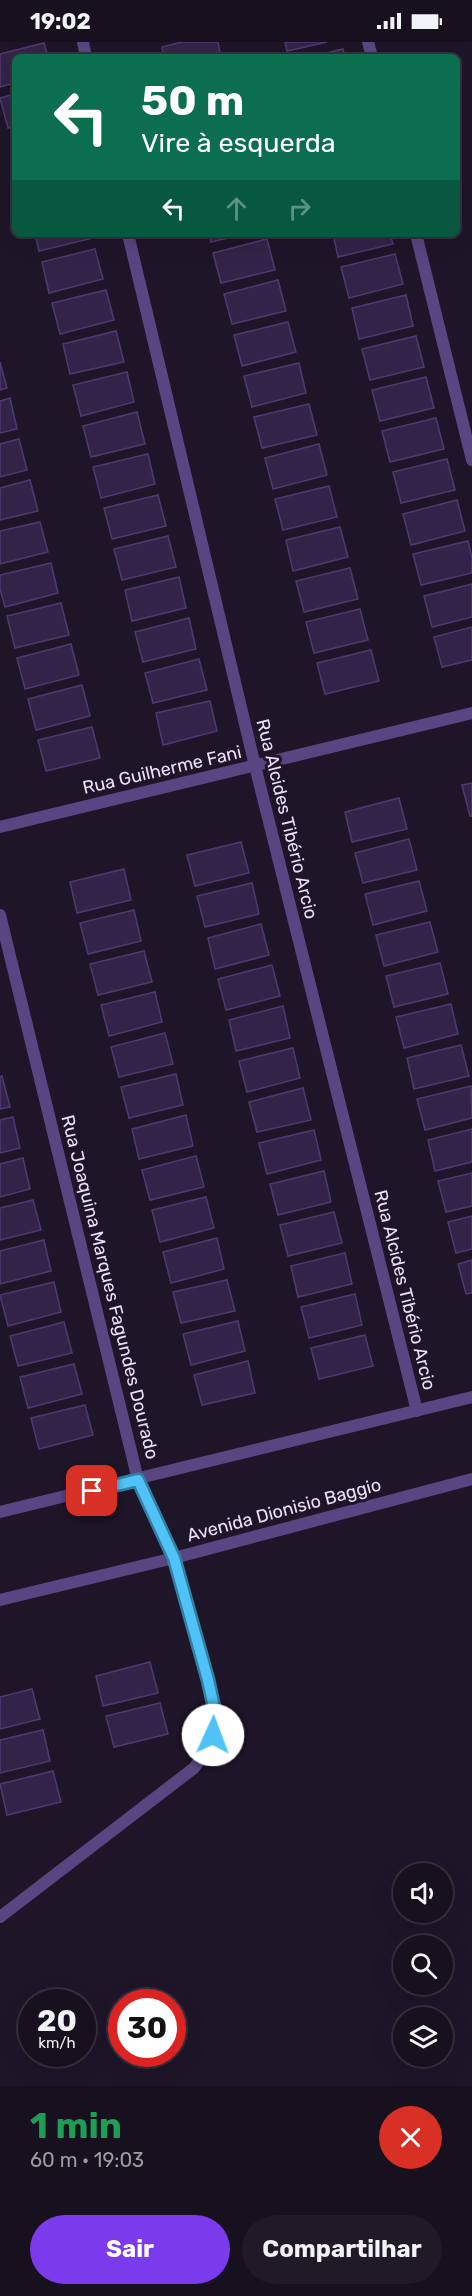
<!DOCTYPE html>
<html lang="pt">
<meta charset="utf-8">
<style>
body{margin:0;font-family:Rubik,sans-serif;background:#1f1928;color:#f1f3f6;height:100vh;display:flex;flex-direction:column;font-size:22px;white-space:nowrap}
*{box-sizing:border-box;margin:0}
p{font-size:20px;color:#9e9da4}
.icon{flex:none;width:33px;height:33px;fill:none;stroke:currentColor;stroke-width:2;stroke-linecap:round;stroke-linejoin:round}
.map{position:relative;height:2044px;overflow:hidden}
.details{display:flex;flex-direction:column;background:#16101f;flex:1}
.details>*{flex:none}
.banner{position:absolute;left:12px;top:12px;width:448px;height:183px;border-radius:9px;box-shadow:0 6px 24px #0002,0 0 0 2px #35303d;background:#0b6e4f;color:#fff;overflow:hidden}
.controls{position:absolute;left:393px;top:1821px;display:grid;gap:12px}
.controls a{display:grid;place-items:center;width:60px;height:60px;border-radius:50%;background:#16101f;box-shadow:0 6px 24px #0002,0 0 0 2px #35303d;font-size:30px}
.speed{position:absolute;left:18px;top:1947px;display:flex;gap:12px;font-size:30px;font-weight:700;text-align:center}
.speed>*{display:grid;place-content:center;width:78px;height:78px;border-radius:50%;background:#16101f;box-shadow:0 6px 24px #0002,0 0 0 2px #35303d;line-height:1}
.speed small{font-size:15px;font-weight:400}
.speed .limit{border:9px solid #d22;background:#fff;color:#111}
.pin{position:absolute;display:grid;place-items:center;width:51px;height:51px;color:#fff;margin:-26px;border-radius:12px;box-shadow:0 3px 9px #0006}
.me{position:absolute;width:66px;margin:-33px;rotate:2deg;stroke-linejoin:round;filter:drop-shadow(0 0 4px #0008)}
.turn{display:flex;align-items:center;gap:21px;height:126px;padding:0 30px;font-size:27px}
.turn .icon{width:78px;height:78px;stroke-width:2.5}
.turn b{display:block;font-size:42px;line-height:51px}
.lanes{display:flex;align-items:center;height:57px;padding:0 30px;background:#0003;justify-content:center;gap:30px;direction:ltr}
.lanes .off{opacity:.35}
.round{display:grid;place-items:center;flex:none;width:63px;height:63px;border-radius:32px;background:#1f1928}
.head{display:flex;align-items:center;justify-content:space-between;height:102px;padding:0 30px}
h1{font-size:36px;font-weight:700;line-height:45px;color:#1e9e55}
.action{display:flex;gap:12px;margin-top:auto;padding:12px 30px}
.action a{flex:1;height:69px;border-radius:36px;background:#7c3aed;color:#fff;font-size:24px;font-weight:700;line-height:69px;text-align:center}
.action a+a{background:#1f1928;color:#f1f3f6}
.status{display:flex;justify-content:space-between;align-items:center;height:42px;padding:0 30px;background:#16101f;direction:ltr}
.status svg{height:16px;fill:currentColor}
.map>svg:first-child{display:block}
.building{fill:#342348;stroke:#523871;stroke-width:1.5}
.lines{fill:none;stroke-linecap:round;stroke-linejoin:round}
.minor{stroke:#584682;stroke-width:12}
.route-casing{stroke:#337fa1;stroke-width:15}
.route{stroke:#4fc3f7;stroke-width:10}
.labels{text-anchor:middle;stroke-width:6;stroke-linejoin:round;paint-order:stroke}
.street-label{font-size:18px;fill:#ebe1fb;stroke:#1e1529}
</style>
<div class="status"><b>19:02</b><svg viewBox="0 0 49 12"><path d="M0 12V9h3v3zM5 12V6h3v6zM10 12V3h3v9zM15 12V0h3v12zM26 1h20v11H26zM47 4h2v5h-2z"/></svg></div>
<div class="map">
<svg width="472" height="2044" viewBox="0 0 472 2044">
<rect width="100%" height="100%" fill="#1e1529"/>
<g class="building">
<path d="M182,0H218L221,15H164L162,5Z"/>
<path d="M285,0H327L287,9Z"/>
<path d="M44,1L48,15H15V41L0,45V12Z"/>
<path d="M343,7L345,15H310Z"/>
<path d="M15,52V84L8,86L0,56Z"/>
<path d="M35,192H92L93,196L39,209Z"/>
<path d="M209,192H245L211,200Z"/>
<path d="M333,192H390L393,202L338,215Z"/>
<path d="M267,197L275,228L221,241L213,211Z"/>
<path d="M95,207L103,237L49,251L42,220Z"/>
<path d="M395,212L403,242L349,256L341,225Z"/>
<path d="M278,238L286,269L232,282L224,252Z"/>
<path d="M106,248L114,278L60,292L52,261Z"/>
<path d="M406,253L413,284L359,297L352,266Z"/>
<path d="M288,280L296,310L242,324L234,293Z"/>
<path d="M116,289L124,320L70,332L63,302Z"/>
<path d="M416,294L424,325L370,338L362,307Z"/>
<path d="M0,320L7,346L0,348Z"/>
<path d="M299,321L306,351L252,365L244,334Z"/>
<path d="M127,330L134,360L81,374L73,343Z"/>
<path d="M426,335L434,366L380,379L372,348Z"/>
<path d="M10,356L17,387L0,391V359Z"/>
<path d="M309,362L317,393L262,406L254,375Z"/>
<path d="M137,370L145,402L91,415L83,384Z"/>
<path d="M436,376L444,407L390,420L382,389Z"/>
<path d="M19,397L27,428L0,435V402Z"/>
<path d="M319,402L327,433L273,447L265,416Z"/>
<path d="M148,412L155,442L101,456L93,425Z"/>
<path d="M447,417L455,448L401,461L393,430Z"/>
<path d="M30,438L38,469L0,478V446Z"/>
<path d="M329,444L337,475L283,488L275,457Z"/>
<path d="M158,453L166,484L112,497L104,466Z"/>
<path d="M457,458L465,489L411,503L403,472Z"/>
<path d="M40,480L48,510L0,522V489Z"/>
<path d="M340,485L348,515L293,529L286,498Z"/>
<path d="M168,494L176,525L122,538L114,507Z"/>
<path d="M468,499L472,516V531L421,543L413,512Z"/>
<path d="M51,521L58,551L5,565L0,547V533Z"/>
<path d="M350,526L358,557L304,570L296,539Z"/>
<path d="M179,535L186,566L132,579L125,548Z"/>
<path d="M472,542V575L432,585L424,554Z"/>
<path d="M61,561L69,593L15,606L7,574Z"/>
<path d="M360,567L368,598L314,611L306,580Z"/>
<path d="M189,576L196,607L143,620L135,590Z"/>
<path d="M472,585V618L442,625L434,595Z"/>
<path d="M71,602L79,633L25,647L17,616Z"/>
<path d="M371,608L379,639L325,652L317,621Z"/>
<path d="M199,617L207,648L153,661L145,631Z"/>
<path d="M82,643L90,674L36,688L28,657Z"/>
<path d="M210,659L217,689L163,703L156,671Z"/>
<path d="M92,685L100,716L46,729L38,698Z"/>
<path d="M472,741V774H470L462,743Z"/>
<path d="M399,756L407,787L352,800L345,770Z"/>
<path d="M409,797L417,828L363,841L355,811Z"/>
<path d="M241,800L249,831L195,844L187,813Z"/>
<path d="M124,827L131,858L77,871L70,840Z"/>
<path d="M419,839L427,869L373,883L365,852Z"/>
<path d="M252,841L259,872L205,885L197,854Z"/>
<path d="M134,868L141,899L88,912L80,881Z"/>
<path d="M430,880L438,910L384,924L376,893Z"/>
<path d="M261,882L269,913L215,927L208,896Z"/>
<path d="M144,909L152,940L98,953L90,922Z"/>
<path d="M440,921L448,952L394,965L386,934Z"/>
<path d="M272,923L280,954L226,968L218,937Z"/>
<path d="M155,950L162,980L109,994L101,963Z"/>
<path d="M451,962L458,992L404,1006L396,975Z"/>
<path d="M283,964L290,996L236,1009L229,978Z"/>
<path d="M165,991L173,1022L119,1035L111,1005Z"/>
<path d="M461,1003L469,1034L414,1047L407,1016Z"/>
<path d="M293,1006L300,1036L247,1050L239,1019Z"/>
<path d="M176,1032L183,1063L129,1076L121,1045Z"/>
<path d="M2,1034L10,1065L0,1067V1035Z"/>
<path d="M471,1044L472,1076L425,1088L417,1057Z"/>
<path d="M303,1046L311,1078L257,1090L249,1060Z"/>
<path d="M186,1073L193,1104L139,1117L132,1087Z"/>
<path d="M13,1075L20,1106L0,1111V1078Z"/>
<path d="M472,1087V1120L435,1129L428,1098Z"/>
<path d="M314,1088L321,1118L267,1132L259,1101Z"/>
<path d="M196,1114L204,1145L150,1158L142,1128Z"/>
<path d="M23,1116L30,1147L0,1155V1122Z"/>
<path d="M324,1129L331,1160L278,1173L270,1142Z"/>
<path d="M472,1131V1164L446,1170L438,1139Z"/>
<path d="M206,1155L214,1186L160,1200L152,1168Z"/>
<path d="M33,1158L41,1188L0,1198V1166Z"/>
<path d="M334,1170L342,1201L288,1214L280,1183Z"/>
<path d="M472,1174V1207L456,1211L448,1180Z"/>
<path d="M217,1196L224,1227L171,1241L163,1210Z"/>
<path d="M44,1198L51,1229L0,1242V1209Z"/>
<path d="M345,1211L352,1242L298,1255L291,1224Z"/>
<path d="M472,1218V1251L466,1252L458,1222Z"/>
<path d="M227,1238L235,1269L181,1281L173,1250Z"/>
<path d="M54,1240L61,1270L8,1284L0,1253Z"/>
<path d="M355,1252L362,1283L309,1296L301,1265Z"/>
<path d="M238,1279L245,1309L191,1323L183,1292Z"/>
<path d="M64,1280L72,1311L18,1324L10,1294Z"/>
<path d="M365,1293L373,1324L319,1337L311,1306Z"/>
<path d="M248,1319L255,1351L202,1363L194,1333Z"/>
<path d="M74,1322L82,1352L28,1366L20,1335Z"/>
<path d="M85,1363L93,1393L39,1407L31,1376Z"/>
<path d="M150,1620L158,1651L103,1664L96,1634Z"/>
<path d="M32,1647L40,1677L0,1687V1655Z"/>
<path d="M160,1661L168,1692L114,1705L106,1674Z"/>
<path d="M43,1688L50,1719L0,1731V1698Z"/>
<path d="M53,1729L61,1760L7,1773L0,1742Z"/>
</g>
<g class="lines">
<g class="minor">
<path d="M83,0L86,15"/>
<path d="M368,0L372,15"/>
<path d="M128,192L255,724L417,1369"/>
<path d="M416,192L472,418"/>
<path d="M0,785L472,671"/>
<path d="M0,873L138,1438L174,1516L208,1638L217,1679L208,1707L194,1726L0,1875"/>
<path d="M0,1470L472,1355"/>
<path d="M0,1558L174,1516L472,1437"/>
</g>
</g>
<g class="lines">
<defs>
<path id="route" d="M92,1449L138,1438L174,1516L208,1638L217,1679L213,1693"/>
</defs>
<use href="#route" class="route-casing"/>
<use href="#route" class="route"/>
</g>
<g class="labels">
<g class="street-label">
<text transform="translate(162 728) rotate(-13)" y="6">Rua Guilherme Fani</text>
<text transform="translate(287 777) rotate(76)" y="6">Rua Alcides Tibério Arcio</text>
<text transform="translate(110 1245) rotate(76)" y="6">Rua Joaquina Marques Fagundes Dourado</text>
<text transform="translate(405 1248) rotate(76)" y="6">Rua Alcides Tibério Arcio</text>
<text transform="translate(284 1468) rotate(-15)" y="6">Avenida Dionisio Baggio</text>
</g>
</g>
</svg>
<div class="controls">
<a><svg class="icon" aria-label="sound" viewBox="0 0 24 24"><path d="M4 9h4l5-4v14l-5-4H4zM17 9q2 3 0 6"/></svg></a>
<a><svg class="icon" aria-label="search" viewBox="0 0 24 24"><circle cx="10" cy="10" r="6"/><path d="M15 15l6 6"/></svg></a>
<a><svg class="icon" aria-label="layers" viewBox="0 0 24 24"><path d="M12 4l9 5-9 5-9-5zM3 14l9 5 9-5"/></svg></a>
</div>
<div class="speed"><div>20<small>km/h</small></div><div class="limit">30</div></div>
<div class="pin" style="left:92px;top:1449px;background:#d93025"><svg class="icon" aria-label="arrive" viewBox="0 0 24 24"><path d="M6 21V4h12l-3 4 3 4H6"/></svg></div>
<svg class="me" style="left:213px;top:1693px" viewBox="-20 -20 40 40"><circle r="19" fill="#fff"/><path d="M0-13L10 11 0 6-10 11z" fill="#4fc3f7"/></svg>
<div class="banner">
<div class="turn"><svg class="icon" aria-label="left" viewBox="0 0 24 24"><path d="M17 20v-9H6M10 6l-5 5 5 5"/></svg><div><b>50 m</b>Vire à esquerda</div></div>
<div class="lanes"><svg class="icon" aria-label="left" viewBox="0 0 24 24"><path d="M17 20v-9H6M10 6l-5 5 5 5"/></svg><svg class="icon off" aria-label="ahead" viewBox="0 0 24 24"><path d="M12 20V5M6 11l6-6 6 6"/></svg><svg class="icon off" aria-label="right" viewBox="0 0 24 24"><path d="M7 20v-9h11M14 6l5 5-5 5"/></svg></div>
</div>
</div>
<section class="details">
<div class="head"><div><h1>1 min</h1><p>60 m · 19:03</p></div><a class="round" style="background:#d93025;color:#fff"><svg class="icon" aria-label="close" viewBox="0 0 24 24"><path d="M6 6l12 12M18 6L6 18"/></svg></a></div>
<div class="action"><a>Sair</a><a>Compartilhar</a></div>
</section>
